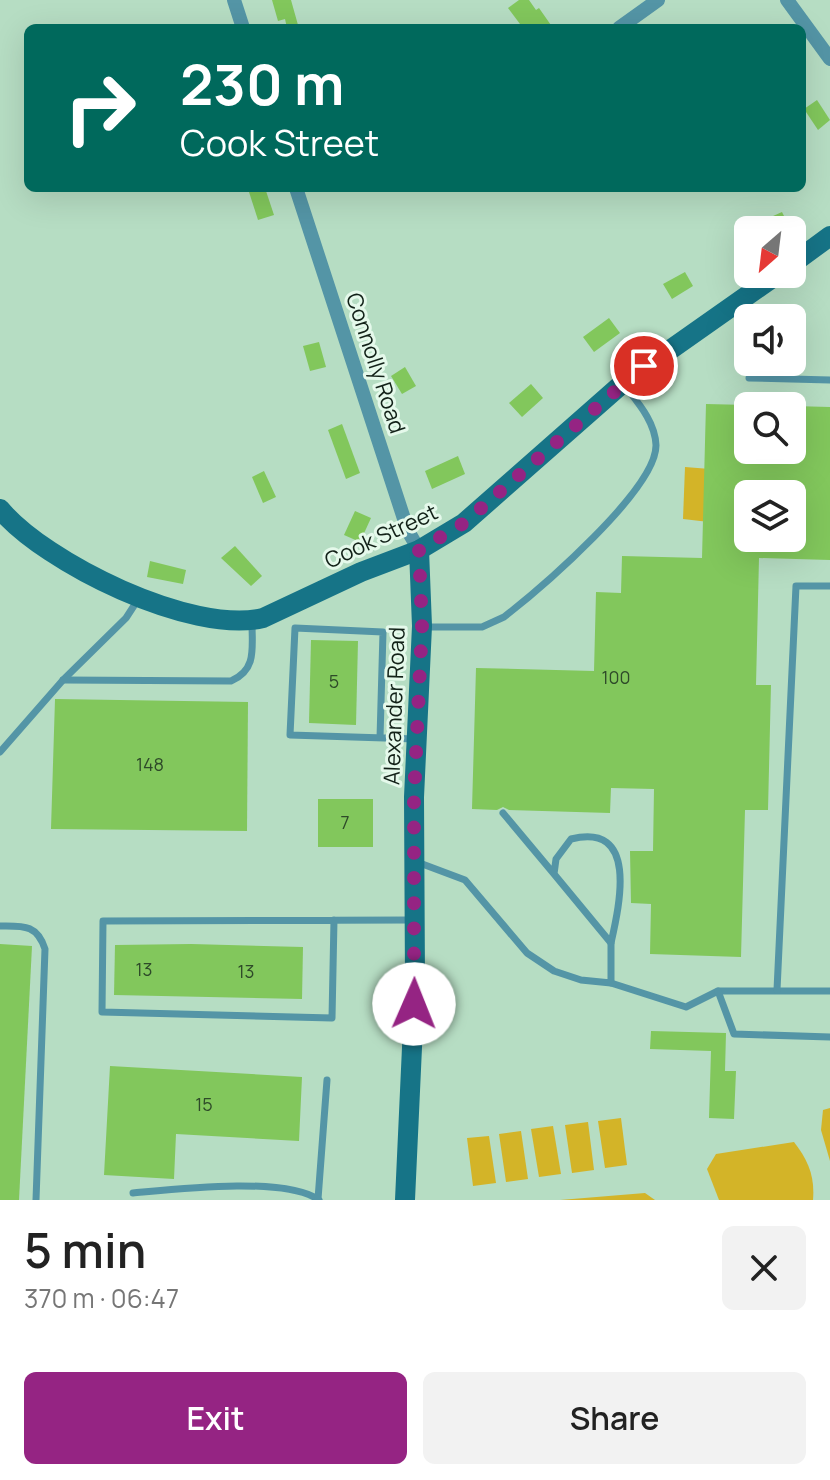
<!DOCTYPE html>
<meta charset="utf-8">
<style>
body{margin:0;font-family:Manrope,sans-serif;background:#f2f2f2;color:#222;height:100vh;display:flex;flex-direction:column;font-size:30px;white-space:nowrap}
*{box-sizing:border-box;margin:0}
p{font-size:26px;color:#767676}
.icon{flex:none;width:44px;height:44px;fill:none;stroke:currentColor;stroke-width:2;stroke-linecap:round;stroke-linejoin:round}
.map{position:relative;height:1200px;overflow:hidden}
.details{display:flex;flex-direction:column;background:#fff;flex:1}
.details>*{flex:none}
.banner{position:absolute;left:24px;top:24px;width:782px;height:168px;border-radius:12px;box-shadow:0 8px 32px #0002;background:#00695c;color:#fff;overflow:hidden}
.needle{width:52px;rotate:208deg}
.controls{position:absolute;left:734px;top:216px;display:grid;gap:16px}
.controls a{display:grid;place-items:center;width:72px;height:72px;border-radius:12px;background:#fff;box-shadow:0 8px 32px #0002;font-size:40px}
.pin{position:absolute;display:grid;place-items:center;width:68px;height:68px;color:#fff;margin:-34px;border:4px solid #fff;border-radius:50%;box-shadow:0 2px 8px #0007}
.me{position:absolute;width:88px;margin:-44px;rotate:1deg;stroke-linejoin:round;filter:drop-shadow(0 0 6px #0008)}
.turn{display:flex;align-items:center;gap:28px;height:168px;padding:0 24px;font-size:36px}
.turn .icon{width:104px;height:104px;stroke-width:2.5}
.turn b{display:block;font-size:56px;line-height:68px}
.round{display:grid;place-items:center;flex:none;width:84px;height:84px;border-radius:12px;background:#f2f2f2}
.head{display:flex;align-items:center;justify-content:space-between;height:136px;padding:0 24px}
h1{font-size:48px;font-weight:600;line-height:60px}
.primary-button{display:flex;gap:16px;margin-top:auto;padding:16px 24px}
.primary-button a{flex:1;height:92px;border-radius:12px;background:#952483;color:#fff;font-size:32px;font-weight:600;line-height:92px;text-align:center}
.primary-button a+a{background:#f2f2f2;color:#222}
.map>svg:first-child{display:block}
.green{fill:#d3b428}
.building{fill:#82c75c;fill-rule:evenodd}
.lines{fill:none;stroke-linecap:round;stroke-linejoin:round}
.lane{stroke:#5495a6;stroke-width:7}
.street{stroke:#5495a6;stroke-width:14}
.secondary{stroke:#167487;stroke-width:20}
.route{stroke:#952483;stroke-width:14;stroke-dasharray:0 25.2}
.labels{text-anchor:middle;stroke-width:6;stroke-linejoin:round;paint-order:stroke}
.number-label{font-size:18px;fill:#2e4a29}
.street-label{font-size:22px;fill:#122118;stroke:#e5f9eb}
</style>
<div class="map">
<svg width="830" height="1200" viewBox="0 0 830 1200">
<rect width="100%" height="100%" fill="#b6ddc3"/>
<g class="green">
<path d="M685,467L710,469L709,522L683,519Z"/>
<path d="M830,1108V1161L821,1130L823,1110Z"/>
<path d="M621,1118L627,1165L605,1168L598,1121Z"/>
<path d="M588,1122L594,1170L572,1173L565,1125Z"/>
<path d="M553,1126L561,1174L539,1177L531,1129Z"/>
<path d="M521,1131L528,1179L506,1182L499,1134Z"/>
<path d="M489,1136L496,1183L473,1186L467,1138Z"/>
<path d="M794,1142C808,1160 815,1176 813,1200H719L707,1169L716,1154Z"/>
<path d="M645,1193L655,1200H560Z"/>
</g>
<g class="building">
<path d="M272,0H291L298,25L287,28L285,19L278,21Z"/>
<path d="M519,0H529L536,10L539,8L553,28H523L508,8Z"/>
<path d="M817,100L830,120L818,130L804,109Z"/>
<path d="M265,188L274,215L258,220L249,192Z"/>
<path d="M782,212L789,226L780,230H742Z"/>
<path d="M685,272L693,286L672,299L663,284Z"/>
<path d="M609,318L620,333L594,352L583,337Z"/>
<path d="M319,342L326,367L310,371L303,346Z"/>
<path d="M405,367L416,386L402,394L391,376Z"/>
<path d="M531,384L543,398L522,417L509,403Z"/>
<path d="M706,404L748,405V450H792V406L830,407V560L759,558L756,685H771L768,810H745L741,957L650,954L651,904L631,903L630,851H653L654,789L611,788L610,813L509,810L503,807L497,810L472,809L476,668L594,671L596,592L621,593L622,556L702,558ZM748,494H792V538H748Z"/>
<path d="M342,424L360,473L346,479L328,430Z"/>
<path d="M458,456L465,474L432,489L425,471Z"/>
<path d="M264,471L276,497L263,503L252,477Z"/>
<path d="M355,511L371,518L360,542L344,535Z"/>
<path d="M235,546L262,576L251,586L221,558Z"/>
<path d="M150,561L186,570L183,584L147,577Z"/>
<path d="M311,640L358,641L356,725L309,723Z"/>
<path d="M55,699L248,702L247,831L51,829Z"/>
<rect x="318" y="799" width="55" height="48"/>
<path d="M0,944L32,946L19,1200H0Z"/>
<path d="M191,944L303,947L302,999L114,995L115,945Z"/>
<path d="M651,1031L726,1033L725,1071H736L734,1119L709,1118L711,1051L650,1049Z"/>
<path d="M110,1066L302,1077L299,1141L176,1134L174,1179L104,1175Z"/>
</g>
<g class="lines">
<g class="lane">
<path d="M749,378L830,380"/>
<path d="M424,627H482L504,617C540,589 657,489 656,445C655,422 639,404 625,386"/>
<path d="M63,680L231,681C257,670 252,648 252,623"/>
<path d="M380,738L383,632L295,628L290,735L416,739"/>
<path d="M0,752L63,680L126,618L139,598"/>
<path d="M503,813L554,874L556,859L571,839C638,822 620,903 611,943L554,874"/>
<path d="M417,862L465,880L527,953L554,971L581,980L611,983V943"/>
<path d="M334,920L332,1018L102,1012L103,921L411,920"/>
<path d="M0,926C23,926 37,924 45,949L36,1200"/>
<path d="M611,983L686,1007L718,991H830"/>
<path d="M777,990L796,586H830"/>
<path d="M718,991L734,1034L830,1037"/>
<path d="M133,1193C175,1189 285,1176 319,1200"/>
<path d="M318,1199L327,1080"/>
</g>
<g class="street">
<path d="M234,0L243,28"/>
<path d="M787,0L830,59"/>
<path d="M619,28L658,0"/>
<path d="M296,188L408,531L419,550"/>
</g>
<g class="secondary">
<path d="M792,264L830,236"/>
<path d="M0,509C45,563 192,635 263,618L361,572L419,550L464,523L623,383L778,274"/>
<path d="M405,1200L415,982L414,797L422,626L419,550"/>
</g>
</g>
<g class="lines">
<path class="route" d="M414,1004V797L422,626L419,550L464,523L644,366"/>
</g>
<g class="labels">
<g class="number-label">
<text x="616" y="684">100</text>
<text x="334" y="688">5</text>
<text x="150" y="771">148</text>
<text x="345" y="829">7</text>
<text x="144" y="976">13</text>
<text x="246" y="978">13</text>
<text x="204" y="1111">15</text>
</g>
<g class="street-label">
<text transform="translate(376 363) rotate(72)" y="8">Connolly Road</text>
<text transform="translate(381 536) rotate(-25)" y="8">Cook Street</text>
<text transform="translate(394 706) rotate(-88)" y="8">Alexander Road</text>
</g>
</g>
</svg>
<div class="controls">
<a><svg class="needle" viewBox="-14 -14 28 28"><path d="M0-13l5 13h-10z" fill="#e53935"/><path d="M0 13l5-13h-10z" fill="#767676"/></svg></a>
<a><svg class="icon" aria-label="sound" viewBox="0 0 24 24"><path d="M4 9h4l5-4v14l-5-4H4zM17 9q2 3 0 6"/></svg></a>
<a><svg class="icon" aria-label="search" viewBox="0 0 24 24"><circle cx="10" cy="10" r="6"/><path d="M15 15l6 6"/></svg></a>
<a><svg class="icon" aria-label="layers" viewBox="0 0 24 24"><path d="M12 4l9 5-9 5-9-5zM3 14l9 5 9-5"/></svg></a>
</div>
<div class="pin" style="left:644px;top:366px;background:#d93025"><svg class="icon" aria-label="arrive" viewBox="0 0 24 24"><path d="M6 21V4h12l-3 4 3 4H6"/></svg></div>
<svg class="me" style="left:414px;top:1004px" viewBox="-20 -20 40 40"><circle r="19" fill="#fff"/><path d="M0-13L10 11 0 6-10 11z" fill="#952483"/></svg>
<div class="banner">
<div class="turn"><svg class="icon" aria-label="right" viewBox="0 0 24 24"><path d="M7 20v-9h11M14 6l5 5-5 5"/></svg><div><b>230 m</b>Cook Street</div></div>
</div>
</div>
<section class="details">
<div class="head"><div><h1>5 min</h1><p>370 m · 06:47</p></div><a class="round"><svg class="icon" aria-label="close" viewBox="0 0 24 24"><path d="M6 6l12 12M18 6L6 18"/></svg></a></div>
<div class="primary-button"><a>Exit</a><a>Share</a></div>
</section>
